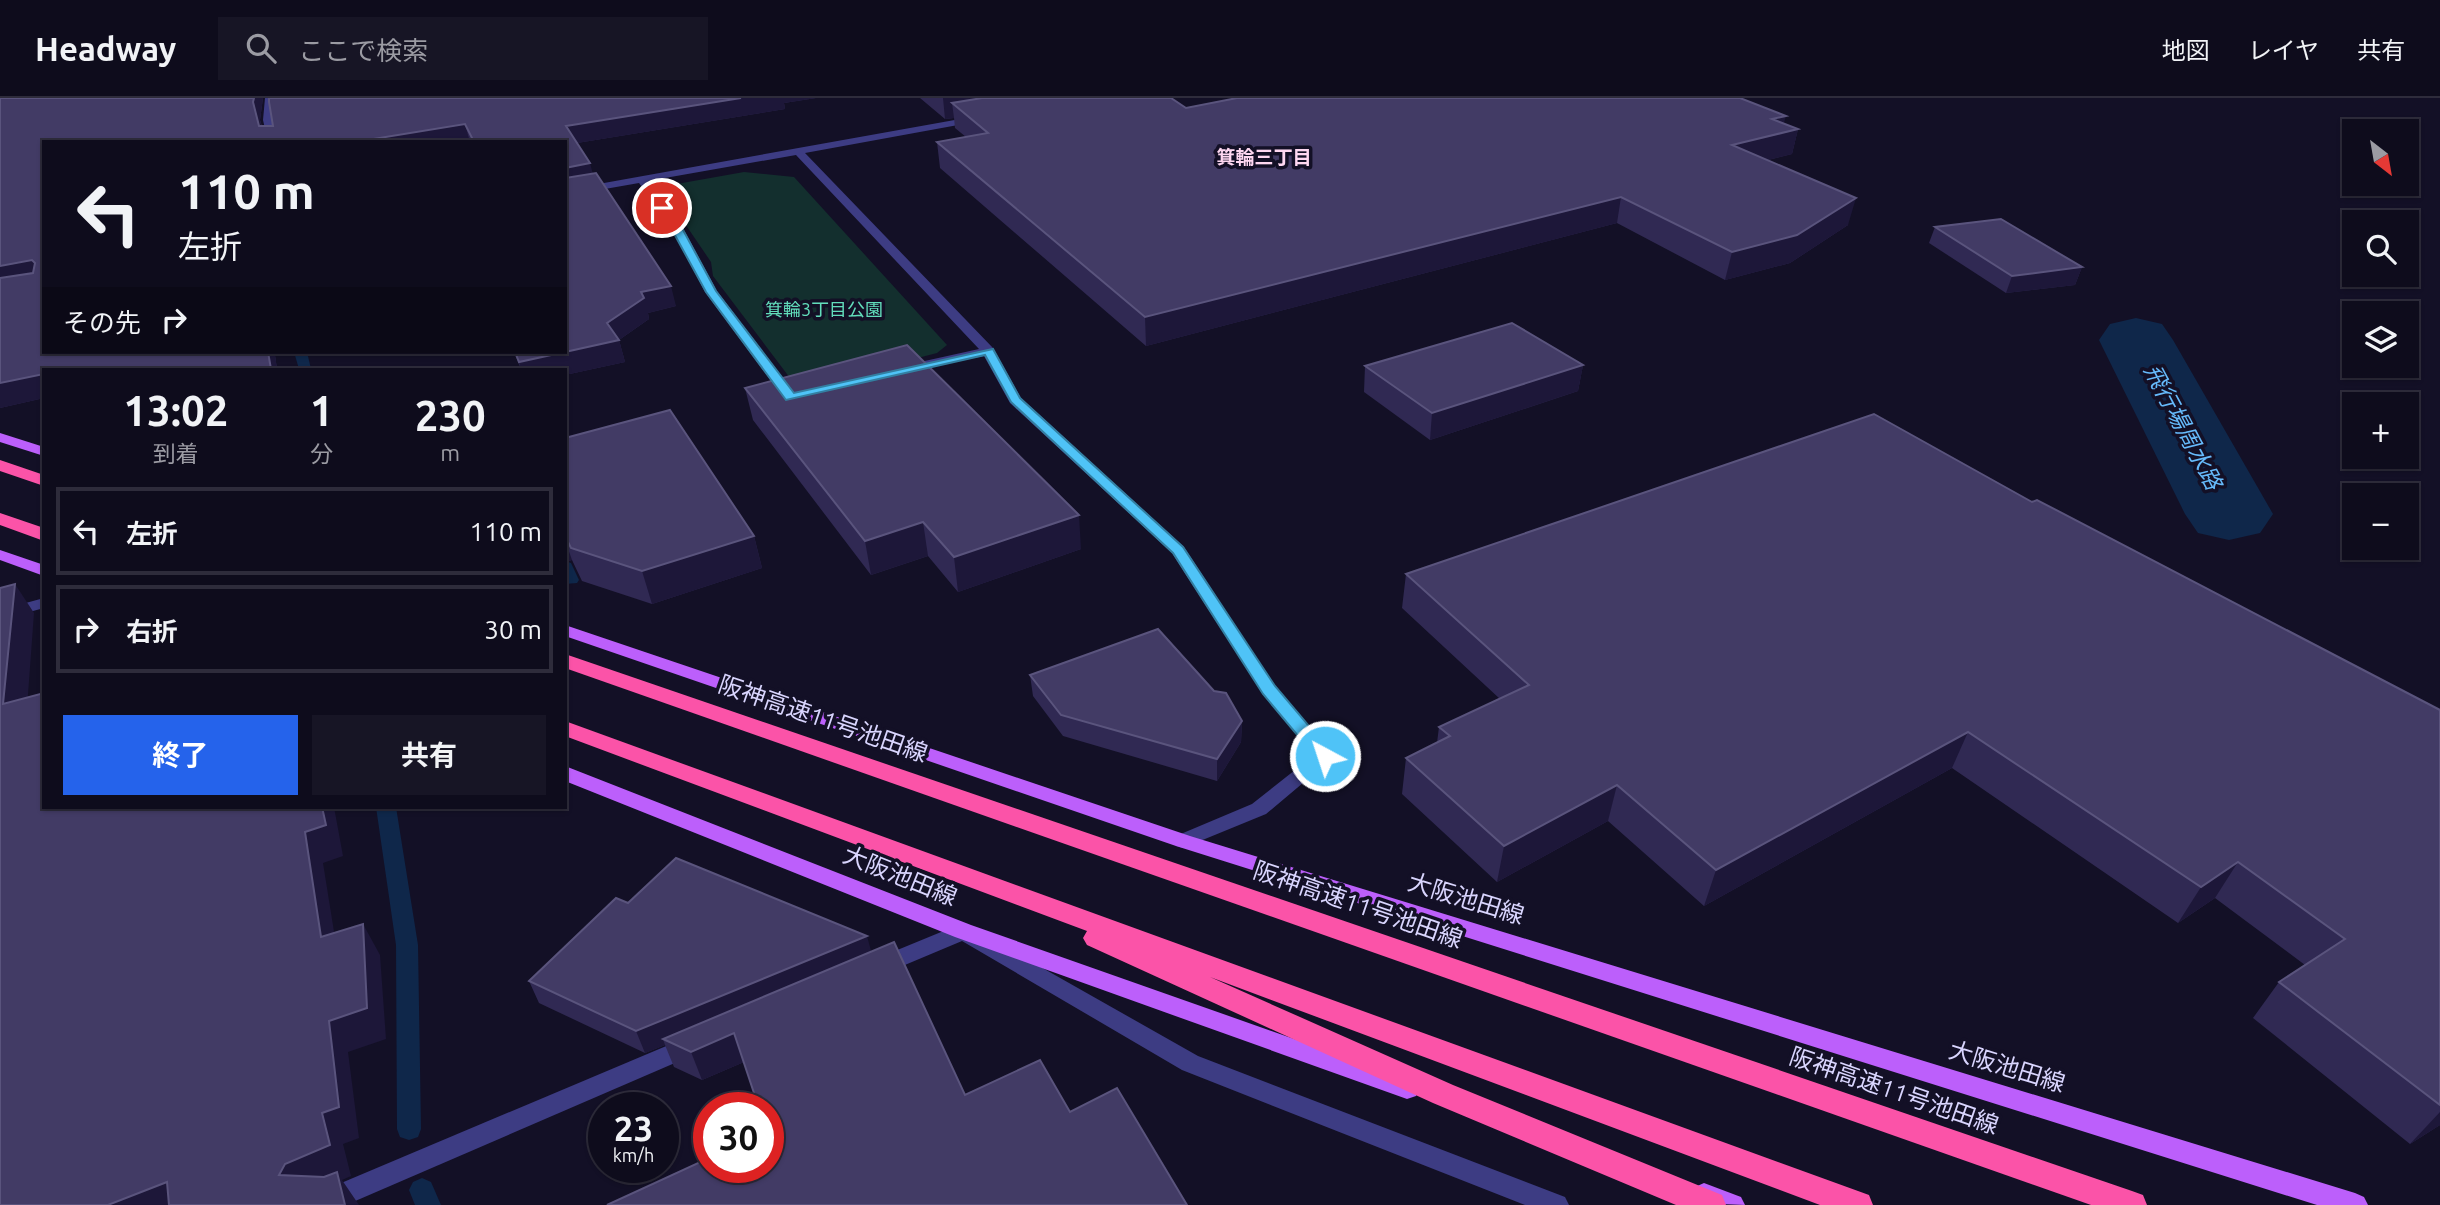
<!DOCTYPE html>
<html lang="ja">
<meta charset="utf-8">
<style>
body{margin:0;font-family:Ubuntu,"Noto Sans JP",sans-serif;background:#171525;color:#f1f3f6;height:100vh;display:flex;flex-direction:column;font-size:26px;white-space:nowrap}
*{box-sizing:border-box;margin:0}
p{font-size:23px;color:#9b9ba3}
.icon{flex:none;width:38px;height:38px;fill:none;stroke:currentColor;stroke-width:2;stroke-linecap:round;stroke-linejoin:round}
.map{position:relative;flex:1;overflow:hidden}
.details{position:absolute;left:42px;top:270px;width:525px;height:441px;display:flex;flex-direction:column;background:#0e0c1c;border-radius:0px;box-shadow:0 2px 5px #0004,0 0 0 2px #2e2c3b}
.details>*{flex:none}
.top-card{position:absolute;left:42px;top:42px;width:525px;height:214px;border-radius:0px;box-shadow:0 2px 5px #0004,0 0 0 2px #2e2c3b;background:#0e0c1c;color:#f1f3f6;overflow:hidden}
.needle{width:46px;rotate:149deg}
.controls{position:absolute;left:2342px;top:21px;display:grid;gap:14px}
.controls a{display:grid;place-items:center;width:77px;height:77px;border-radius:0px;background:#0e0c1c;box-shadow:0 2px 5px #0004,0 0 0 2px #2e2c3b;font-size:35px}
.speed{position:absolute;left:588px;top:994px;display:flex;gap:14px;font-size:35px;font-weight:700;text-align:center}
.speed>*{display:grid;place-content:center;width:91px;height:91px;border-radius:50%;background:#0e0c1c;box-shadow:0 2px 5px #0004,0 0 0 2px #2e2c3b;line-height:1}
.speed small{font-size:18px;font-weight:400}
.speed .limit{border:10px solid #d22;background:#fff;color:#111}
.pin{position:absolute;display:grid;place-items:center;width:60px;height:60px;color:#fff;margin:-30px;border:4px solid #fff;border-radius:50%;box-shadow:0 2px 7px #0007}
.me{position:absolute;width:77px;margin:-38px;rotate:320deg;stroke-linejoin:round;filter:drop-shadow(0 0 5px #0008)}
.turn{display:flex;align-items:center;gap:24px;height:147px;padding:0 21px;font-size:32px}
.turn .icon{width:91px;height:91px;stroke-width:2.5}
.turn b{display:block;font-size:49px;line-height:60px}
.then{display:flex;align-items:center;height:66px;padding:0 21px;background:#0003;gap:14px;font-size:26px}
.eta{display:flex;justify-content:space-evenly;align-items:center;height:119px;text-align:center}
.eta b{font-size:42px;font-weight:700;line-height:49px}
.cta{display:flex;gap:14px;margin-top:auto;padding:14px 21px}
.cta a{flex:1;height:80px;border-radius:0px;background:#2563eb;color:#fff;font-size:28px;font-weight:700;line-height:80px;text-align:center}
.cta a+a{background:#171525;color:#f1f3f6}
ul{padding:0;list-style:none}
li{display:flex;align-items:center;gap:21px;height:88px;margin:0 14px 10px;padding:0 7px;border:4px solid #2e2c3b;border-radius:0px}
li div{flex:1}
li b{display:block;font-size:26px}
li em{font-style:normal}
header{display:flex;align-items:center;gap:42px;box-sizing:border-box;height:98px;padding:0 35px;background:#0e0c1c;border-bottom:2px solid #2e2c3b}
header strong{font-size:33px}
nav{display:flex;gap:38px;margin-inline-start:auto;font-size:24px}
.search{width:490px;height:63px;background:#171525;display:flex;align-items:center;gap:18px;box-sizing:border-box;padding:0 24px;border-radius:0px;color:#9b9ba3;font-size:26px}
.map>svg:first-child{display:block}
.green{fill:#132f2e}
.lines{fill:none;stroke-linecap:round;stroke-linejoin:round}
.stream{fill:#0f274a;fill-rule:evenodd}
.river{fill:#0f274a;fill-rule:evenodd}
.minor{fill:#3d3c83;fill-rule:evenodd}
.major{fill:#bc5ffb;fill-rule:evenodd}
.highway{fill:#fb53a8;fill-rule:evenodd}
.wall{fill:#302953}
.shaded-wall{fill:#1d1739}
.building{fill:#423b65;stroke:#5a547d;stroke-width:2}
.route{fill:#4fc3f7;stroke:#337fa1;stroke-width:2}
.labels{text-anchor:middle;stroke-width:7;stroke-linejoin:round;paint-order:stroke}
.far-park-label{font-size:18px;fill:#62ddbb;stroke:#131026}
.far-neighbourhood-label{font-size:19px;font-weight:bold;fill:#fed7f1;stroke:#131026}
.water-label{font-size:23px;font-style:italic;fill:#66bafb;stroke:#131026}
.near-street-label{font-size:24px;fill:#d9d5fe;stroke:#131026}
</style>
<header>
<strong>Headway</strong>
<div class="search"><svg class="icon" aria-label="search" viewBox="0 0 24 24"><circle cx="10" cy="10" r="6"/><path d="M15 15l6 6"/></svg>ここで検索</div>
<nav><a>地図</a><a>レイヤ</a><a>共有</a></nav>
</header>
<div class="map">
<svg width="2440" height="1107" viewBox="0 0 2440 1107">
<rect width="100%" height="100%" fill="#131026"/>
<path class="green" d="M744,74L794,79L947,247L937,255L817,286L793,284L713,178L711,164L664,95L671,87Z"/>
<g class="lines">
<g class="stream">
<path d="M294,254H307L311,271H299Z"/>
<path d="M565,463L571,465L579,482L577,485L565,486Z"/>
<path d="M376,709H396L418,847L421,1031L418,1039L409,1042L400,1039L397,1031L396,847Z"/>
<path d="M422,1080L431,1084L441,1107H415L409,1092L413,1084Z"/>
</g>
<path class="river" d="M2136,220L2162,226L2173,242L2273,416L2260,435L2229,442L2198,435L2185,416L2099,242L2110,226Z"/>
<g class="minor">
<path d="M265,0H275L273,22L278,44H268L263,22Z"/>
<path d="M977,18L980,19V23L805,55L993,250L1021,300L1184,449L1275,588L1335,658L1266,716L1183,750L1176,748L1173,743L1176,738L1252,706L1314,657L1263,596L1172,455L1010,305L984,258L902,274V268L979,251L796,57L648,83L683,130L717,193L798,300L791,304L786,303L705,194L672,130L639,85L565,98V92Z"/>
<path d="M44,500V510L0,522V512Z"/>
<path d="M963,825L1198,958L1565,1099L1569,1107H1525L1182,972L962,843L881,877L873,874L870,868L873,862Z"/>
<path d="M690,938L698,941L702,948L698,955L346,1107H304L308,1099Z"/>
</g>
<g class="major">
<path d="M0,335L44,349V358L0,344Z"/>
<path d="M0,452L44,467V478L0,462Z"/>
<path d="M565,527L1190,738L2355,1095L2364,1099L2368,1107H2317L1176,748L565,538Z"/>
<path d="M565,668L971,827L1416,984L1419,991L1416,998L1407,1001L955,839L565,683Z"/>
<path d="M1704,1085L1741,1099L1745,1107L1695,1105L1691,1097L1695,1089Z"/>
</g>
<g class="highway">
<path d="M0,362L44,377V388L0,373Z"/>
<path d="M0,415L44,430V443L0,427Z"/>
<path d="M565,556L2132,1093L2143,1097L2147,1107H2091L565,570Z"/>
<path d="M565,623L1858,1093L1869,1097L1873,1107H1820L1210,879L1453,987L1722,1097L1726,1107H1676L1433,1005L1087,847L1083,840L1087,833L565,638Z"/>
</g>
</g>
<g class="wall">
<path d="M0,0H263L260,22L262,28H273L269,0H816L784,5L785,11L577,45L593,76L676,208L648,215L649,221L619,242L625,264L565,277V271H521L514,254H565V44H44V254L275,257L277,271H44V300L0,310Z"/>
<path d="M920,0H1171L1186,10L1784,26L1798,31L1792,56L1768,62L1848,127L1790,165L1725,182L1617,125L1146,248L940,70L937,44L966,39L955,30L954,20L945,21Z"/>
<path d="M1935,129L2082,169L2075,187L2006,195L1929,145Z"/>
<path d="M1583,267L1578,293L1430,342L1364,294L1365,268Z"/>
<path d="M745,290L1081,451L958,494L928,458L871,477L753,322Z"/>
<path d="M565,340L754,438L762,470L652,506L582,483L572,462L565,464Z"/>
<path d="M2032,404L2440,612V1027L2410,1046L2253,920L2279,884L2305,867L2215,800L2178,825L1952,670L1704,808L1608,723L1497,784L1402,696L1406,660L1437,645L1439,629L1500,601L1402,510L1406,476Z"/>
<path d="M1030,577L1242,623L1241,644L1217,683L1063,638L1033,598Z"/>
<path d="M628,805L871,853L965,997L1070,1014L1187,1107L768,1069V1010L744,964L702,982L674,969L665,947L645,955L539,905L529,883Z"/>
</g>
<g class="shaded-wall">
<path d="M254,0H263L260,22L266,44L259,28L253,4Z"/>
<path d="M741,0H816L784,5L785,11L571,46L566,28Z"/>
<path d="M943,0H1064L952,5L954,20L945,21Z"/>
<path d="M1786,18L1781,35L1798,31L1792,56L1727,72L1732,47L1772,21Z"/>
<path d="M465,26L470,44H355Z"/>
<path d="M590,65L595,84L565,89V70Z"/>
<path d="M1621,99L1617,125L1146,248L1145,219Z"/>
<path d="M1856,100L1848,127L1790,165L1725,182L1732,154Z"/>
<path d="M32,162L44,182L0,190V168Z"/>
<path d="M2082,169L2075,187L2006,195L2012,178Z"/>
<path d="M671,188L676,208L648,215L649,221L619,242L625,264L565,277V271H521L519,264L641,194Z"/>
<path d="M268,254H291L275,257L277,271H271Z"/>
<path d="M397,254H415L398,257Z"/>
<path d="M1583,267L1578,293L1430,342L1432,315Z"/>
<path d="M44,276V300L0,310V285Z"/>
<path d="M1079,417L1081,451L958,494L954,459Z"/>
<path d="M923,424L928,458L871,477L865,443Z"/>
<path d="M754,438L762,470L652,506L642,473Z"/>
<path d="M565,442L572,462L565,464Z"/>
<path d="M15,486L34,515L25,637L3,606Z"/>
<path d="M1242,623L1241,644L1217,683V661Z"/>
<path d="M1968,634L1952,670L1704,808L1716,772Z"/>
<path d="M1617,687L1608,723L1497,784L1504,748Z"/>
<path d="M322,709H334L343,758L323,765L340,871L321,839L305,734Z"/>
<path d="M2238,764L2215,800L2178,825L2201,789Z"/>
<path d="M363,826L380,857L386,941L348,954L359,1040L343,1046L351,1078L342,1082L359,1107H345L279,1077L285,1066L322,1015L329,923Z"/>
<path d="M867,838L873,860L663,941L665,947L645,955L636,933Z"/>
<path d="M734,935L744,964L702,982L691,954Z"/>
<path d="M2440,1014V1027L2410,1046Z"/>
<path d="M167,1084L186,1107H108Z"/>
</g>
<g class="building">
<path d="M0,0H254L253,4L259,28H273L269,4V0H741L566,28L590,65L565,70V44H474L465,26L355,44H44V254H268L271,271H44V276L0,285V180L33,175L35,165L32,162L0,168Z"/>
<path d="M982,0H1171L1186,10L1237,0H1740L1786,18L1772,21L1798,31L1732,47L1856,100L1797,137L1732,154L1621,99L1145,219L937,44L988,35L952,5Z"/>
<path d="M596,75L671,188L641,194L644,200L607,225L619,242L565,254V80Z"/>
<path d="M2001,121L2082,169L2012,178L1935,129Z"/>
<path d="M1512,225L1583,267L1432,315L1365,268Z"/>
<path d="M907,247L1079,417L954,459L923,424L865,443L745,290Z"/>
<path d="M515,254H565L519,264Z"/>
<path d="M670,312L754,438L642,473L571,450L565,438V340Z"/>
<path d="M1874,316L2032,404L2037,402L2440,612V1007L2279,884L2345,841L2238,764L2201,789L1968,634L1716,772L1617,687L1504,748L1406,660L1450,638L1439,629L1529,587L1406,476Z"/>
<path d="M15,486L3,606L44,595V709H322L326,727L305,734L321,839L363,826L367,910L329,923L339,1009L322,1015L330,1047L285,1066L279,1077L324,1079L337,1074L345,1107H169L167,1084L108,1107H0V490Z"/>
<path d="M1158,531L1214,593L1226,595L1242,623L1217,661L1061,617L1030,577Z"/>
<path d="M676,760L867,838L636,933L529,883L616,800L628,805Z"/>
<path d="M894,844L965,997L1040,962L1070,1014L1117,990L1187,1107H607L709,1060V1069H768V1010H759L734,935L691,954L663,941Z"/>
</g>
<path class="route" d="M659,108H666L682,130L716,193L794,295L993,251L1020,300L1183,449L1275,588L1331,654L1334,658L1331,663H1319L1263,596L1173,455L1011,304L985,257L786,302L706,194Z"/>
<g class="labels">
<g class="far-park-label">
<text x="824" y="218">箕輪3丁目公園</text>
</g>
<g class="far-neighbourhood-label">
<text x="1264" y="66">箕輪三丁目</text>
</g>
<g class="water-label">
<text transform="translate(2183 329) rotate(62)" y="8">飛行場周水路</text>
</g>
<g class="near-street-label">
<text transform="translate(823 621) rotate(19)" y="8">阪神高速11号池田線</text>
<text transform="translate(900 778) rotate(22)" y="8">大阪池田線</text>
<text transform="translate(1466 801) rotate(17)" y="8">大阪池田線</text>
<text transform="translate(1358 807) rotate(19)" y="8">阪神高速11号池田線</text>
<text transform="translate(2007 969) rotate(17)" y="8">大阪池田線</text>
<text transform="translate(1894 993) rotate(19)" y="8">阪神高速11号池田線</text>
</g>
</g>
</svg>
<div class="controls">
<a><svg class="needle" viewBox="-14 -14 28 28"><path d="M0-13l5 13h-10z" fill="#e53935"/><path d="M0 13l5-13h-10z" fill="#9b9ba3"/></svg></a>
<a><svg class="icon" aria-label="search" viewBox="0 0 24 24"><circle cx="10" cy="10" r="6"/><path d="M15 15l6 6"/></svg></a>
<a><svg class="icon" aria-label="layers" viewBox="0 0 24 24"><path d="M12 4l9 5-9 5-9-5zM3 14l9 5 9-5"/></svg></a>
<a>+</a>
<a>−</a>
</div>
<div class="speed"><div>23<small>km/h</small></div><div class="limit">30</div></div>
<div class="pin" style="left:662px;top:110px;background:#d93025"><svg class="icon" aria-label="arrive" viewBox="0 0 24 24"><path d="M6 21V4h12l-3 4 3 4H6"/></svg></div>
<svg class="me" style="left:1325px;top:658px" viewBox="-20 -20 40 40"><circle r="17" fill="#4fc3f7" stroke="#fff" stroke-width="3"/><path d="M0-11L8 9 0 5-8 9z" fill="#fff"/></svg>
<div class="top-card">
<div class="turn"><svg class="icon" aria-label="left" viewBox="0 0 24 24"><path d="M17 20v-9H6M10 6l-5 5 5 5"/></svg><div><b>110 m</b>左折</div></div>
<div class="then">その先<svg class="icon" aria-label="right" viewBox="0 0 24 24"><path d="M7 20v-9h11M14 6l5 5-5 5"/></svg></div>
</div>
<section class="details">
<div class="eta">
<div><b>13:02</b><p>到着</p></div>
<div><b>1</b><p>分</p></div>
<div><b>230</b><p>m</p></div>
</div>
<ul>
<li><svg class="icon" aria-label="left" viewBox="0 0 24 24"><path d="M17 20v-9H6M10 6l-5 5 5 5"/></svg><div><b>左折</b></div><em>110 m</em></li>
<li><svg class="icon" aria-label="right" viewBox="0 0 24 24"><path d="M7 20v-9h11M14 6l5 5-5 5"/></svg><div><b>右折</b></div><em>30 m</em></li>
</ul>
<div class="cta"><a>終了</a><a>共有</a></div>
</section>
</div>
